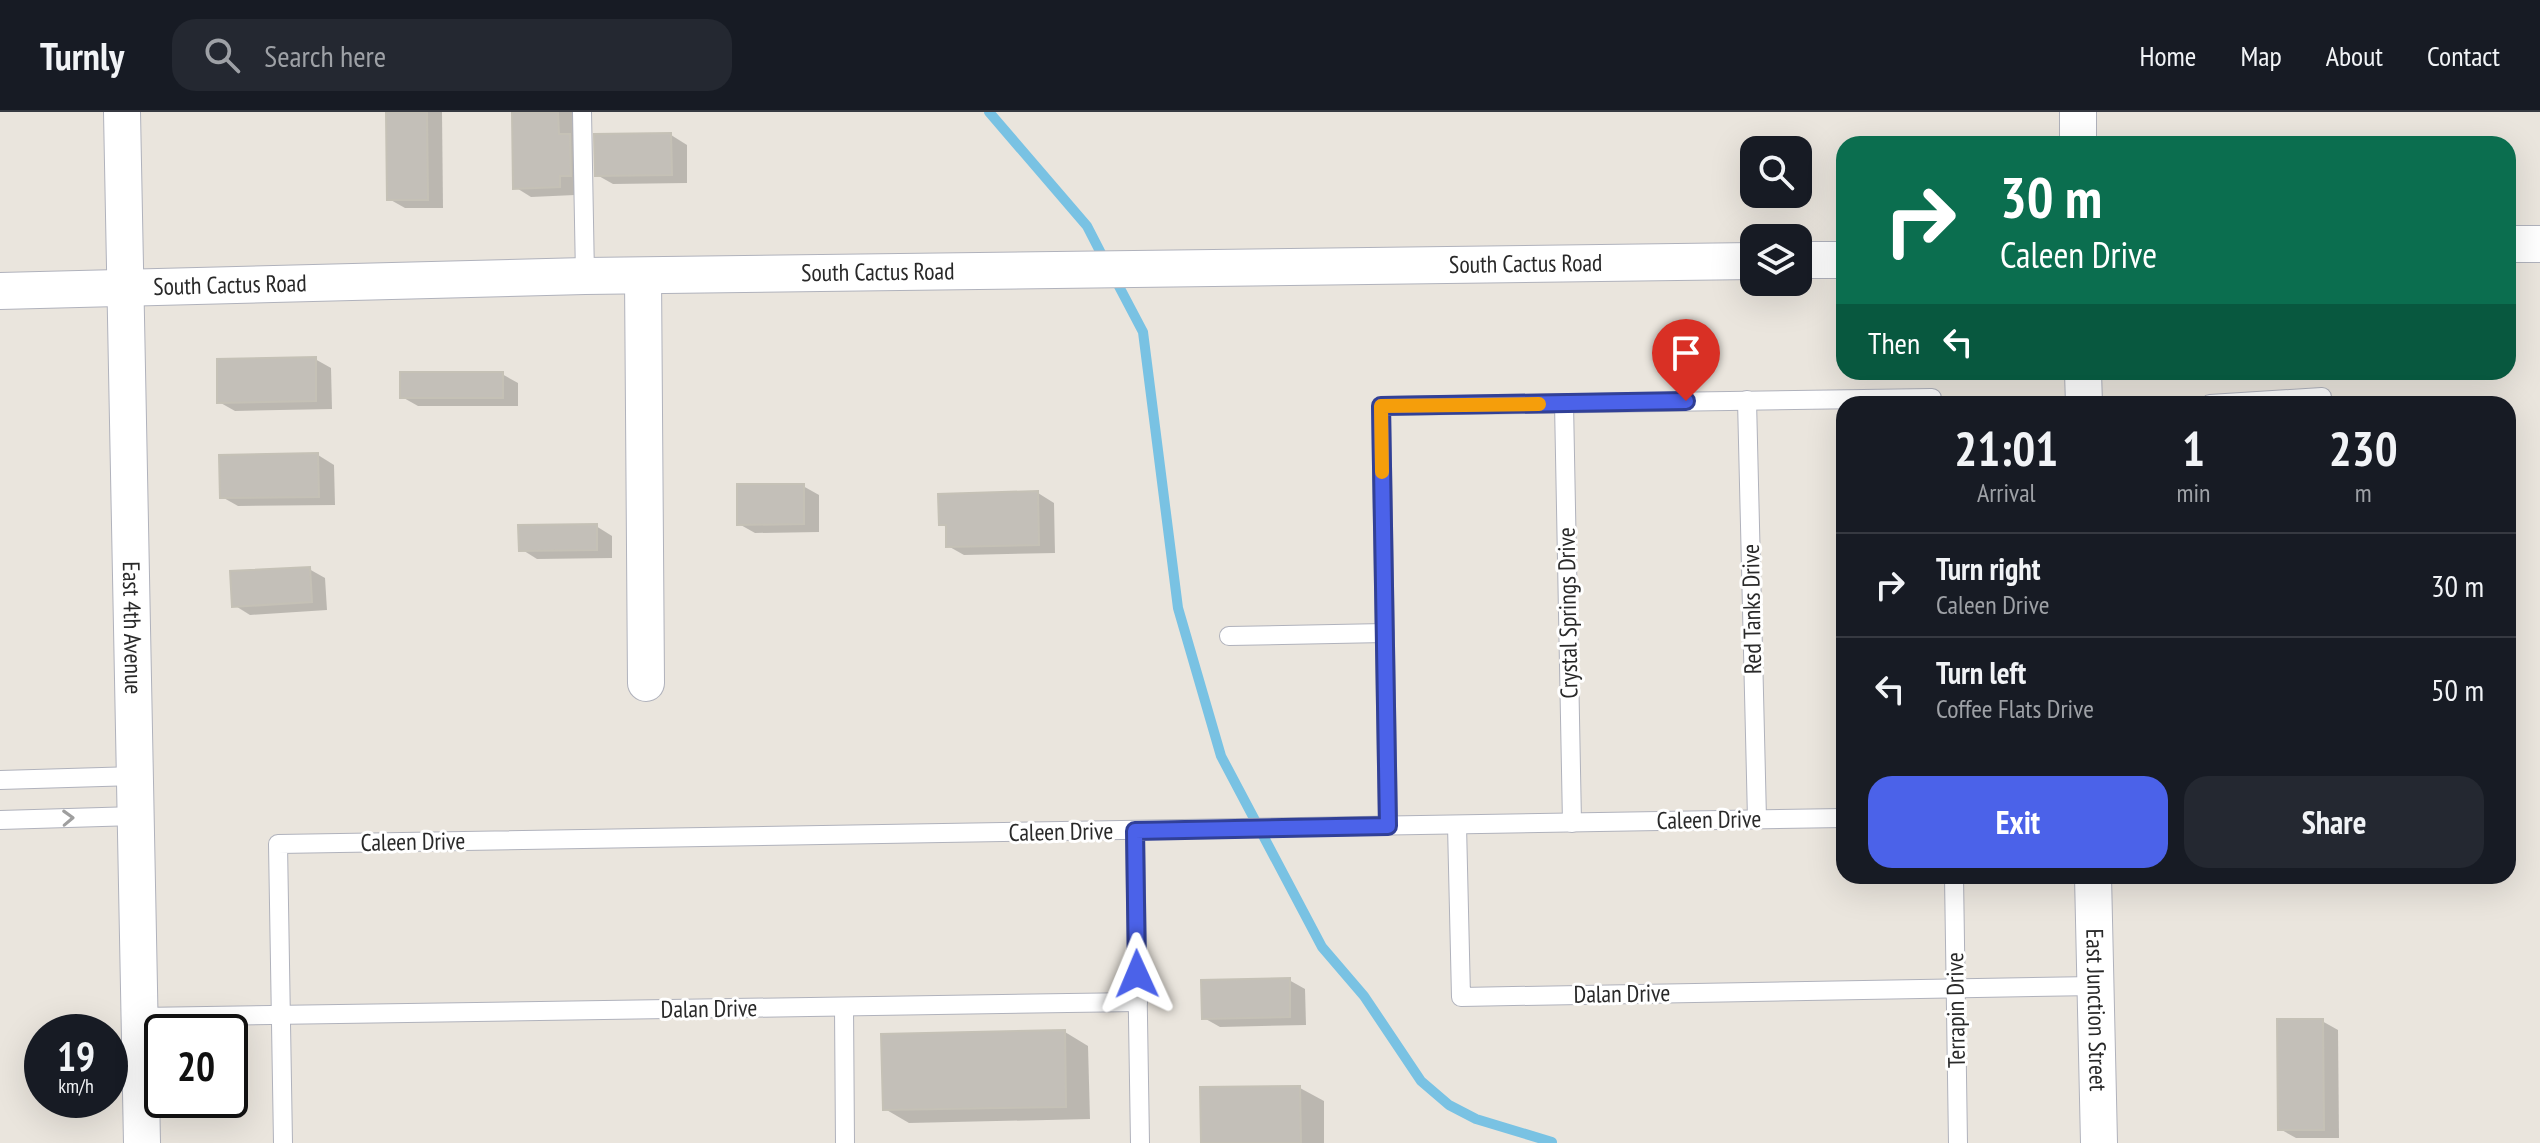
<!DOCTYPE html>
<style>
body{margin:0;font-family:"PT Sans Narrow",sans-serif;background:#242831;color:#f1f3f6;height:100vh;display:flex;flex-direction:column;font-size:30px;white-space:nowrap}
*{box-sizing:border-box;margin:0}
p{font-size:26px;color:#9ea1a6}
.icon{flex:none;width:44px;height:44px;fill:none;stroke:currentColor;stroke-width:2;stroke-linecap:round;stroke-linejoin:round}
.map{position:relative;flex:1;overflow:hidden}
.drawer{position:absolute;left:1836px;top:284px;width:680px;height:488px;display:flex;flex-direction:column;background:#171b24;border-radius:24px;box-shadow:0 8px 32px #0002}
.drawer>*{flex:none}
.hud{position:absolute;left:1836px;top:24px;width:680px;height:244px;border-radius:24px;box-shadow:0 8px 32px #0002;background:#0b6e4f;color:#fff;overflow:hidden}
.fabs{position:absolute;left:1740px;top:24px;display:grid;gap:16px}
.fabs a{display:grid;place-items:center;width:72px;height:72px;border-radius:16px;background:#171b24;box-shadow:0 8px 32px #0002;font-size:40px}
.speed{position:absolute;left:24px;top:902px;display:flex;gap:16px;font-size:40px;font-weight:700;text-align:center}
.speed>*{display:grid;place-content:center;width:104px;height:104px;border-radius:50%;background:#171b24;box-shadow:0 8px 32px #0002;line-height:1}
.speed small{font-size:20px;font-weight:400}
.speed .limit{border:4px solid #111;border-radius:12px;background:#fff;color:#111}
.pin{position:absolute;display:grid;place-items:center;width:68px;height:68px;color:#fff;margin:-82px -34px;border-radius:50% 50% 50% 0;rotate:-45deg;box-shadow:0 0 8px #0007}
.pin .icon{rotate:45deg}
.me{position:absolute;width:88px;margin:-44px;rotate:359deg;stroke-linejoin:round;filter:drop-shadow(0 0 6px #0008)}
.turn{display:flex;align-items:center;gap:28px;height:168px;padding:0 32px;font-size:36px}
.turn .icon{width:104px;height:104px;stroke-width:2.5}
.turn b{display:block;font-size:56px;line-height:68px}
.then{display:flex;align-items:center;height:76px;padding:0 32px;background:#0003;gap:16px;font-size:30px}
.eta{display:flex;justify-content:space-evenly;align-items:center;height:136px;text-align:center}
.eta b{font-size:48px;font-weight:700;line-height:56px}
.action{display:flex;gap:16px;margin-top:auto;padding:16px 32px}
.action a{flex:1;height:92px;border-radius:24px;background:#4b62e9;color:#fff;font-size:32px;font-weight:700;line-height:92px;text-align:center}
.action a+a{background:#242831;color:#f1f3f6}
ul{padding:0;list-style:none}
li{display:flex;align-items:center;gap:24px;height:104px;padding:0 32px;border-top:2px solid #363941}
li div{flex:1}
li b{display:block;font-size:30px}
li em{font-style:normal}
header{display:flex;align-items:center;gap:48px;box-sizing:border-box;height:112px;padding:0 40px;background:#171b24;border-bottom:2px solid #363941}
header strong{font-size:38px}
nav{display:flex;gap:44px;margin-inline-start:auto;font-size:28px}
.search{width:560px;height:72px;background:#242831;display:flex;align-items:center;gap:20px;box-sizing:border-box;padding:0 28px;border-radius:24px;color:#9ea1a6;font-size:30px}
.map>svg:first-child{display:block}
.shadow{fill:#0003}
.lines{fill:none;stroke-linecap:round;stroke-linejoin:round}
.stream{stroke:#79c2e3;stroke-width:10}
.building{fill:#c3bfb8;stroke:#c5c1b6;stroke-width:2}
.lane-casing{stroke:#b0b2bc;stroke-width:20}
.street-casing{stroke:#b0b2bc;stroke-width:38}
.lane{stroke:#fff;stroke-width:18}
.street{stroke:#fff;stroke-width:36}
.oneway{stroke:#9f9f9f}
.route-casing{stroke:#314097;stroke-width:20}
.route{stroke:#4b62e9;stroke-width:14}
.slow{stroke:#f59e0b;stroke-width:14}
.labels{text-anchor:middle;stroke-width:6;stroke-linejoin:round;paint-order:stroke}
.street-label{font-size:24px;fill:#292929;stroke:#fff}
</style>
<header>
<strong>Turnly</strong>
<div class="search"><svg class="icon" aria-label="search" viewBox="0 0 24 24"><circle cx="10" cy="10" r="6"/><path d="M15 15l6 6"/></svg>Search here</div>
<nav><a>Home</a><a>Map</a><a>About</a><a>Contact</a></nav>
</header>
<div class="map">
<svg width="2540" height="1031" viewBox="0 0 2540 1031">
<rect width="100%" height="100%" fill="#eae5dd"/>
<g class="shadow">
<path d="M388,0H442L443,96H405L389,87Z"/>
<path d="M514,0H573L575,83L531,85L515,75Z"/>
<path d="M671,23L687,33V71L613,72L597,63Z"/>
<path d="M315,247L331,256L332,297L235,299L219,290Z"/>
<path d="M502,262L518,271V294H418L402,285Z"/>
<path d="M318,343L334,353L335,393L238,394L222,385Z"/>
<path d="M803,374L819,383V420L755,421L739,412Z"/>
<path d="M1038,381L1054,391L1055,441L964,443L948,434V416L941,412Z"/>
<path d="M596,414L612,424V446L537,447L521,437Z"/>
<path d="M309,457L325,466L327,498L250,503L234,493Z"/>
<path d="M1289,868L1305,877L1306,913L1220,915L1204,906Z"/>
<path d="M2322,909L2338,918L2339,1026H2296L2280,1017Z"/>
<path d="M1065,920L1088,934L1090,1007L909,1011L885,997Z"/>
<path d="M1300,976L1324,989V1031H1203Z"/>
</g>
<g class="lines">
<g class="stream">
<path d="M989,0L1087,114L1105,149"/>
<path d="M1113,163L1143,220L1178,496L1221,644L1322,835L1364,884L1421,969L1449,993L1476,1007L1552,1030"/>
</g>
</g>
<g class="building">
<path d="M386,0H427L428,88H387Z"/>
<path d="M512,0H558L559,22H570L571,64H560V75L513,77Z"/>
<path d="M671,21L672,63L595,64L594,22Z"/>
<path d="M316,245V289L217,291V247Z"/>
<rect x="400" y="260" width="103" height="26"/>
<path d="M318,341L319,385L220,386L219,343Z"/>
<path d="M737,372H804V412L737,413Z"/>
<path d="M1038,379L1039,433L946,435V413H939L938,382Z"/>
<path d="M597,412V438L519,439L518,413Z"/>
<path d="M310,455L312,490L232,495L230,459Z"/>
<path d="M1290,866V905L1202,907L1201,868Z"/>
<path d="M2277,907H2323L2324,1018H2278Z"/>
<path d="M1065,918L1066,995L883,998L881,922Z"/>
<path d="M1300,974L1301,1031H1201L1200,975Z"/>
</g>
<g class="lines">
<defs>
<g id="lane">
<path d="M582,0L585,164"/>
<path d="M1747,288L1757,707"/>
<path d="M1564,291L1572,711"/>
<path d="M2210,292L2322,285"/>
<path d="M1229,524L1385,521"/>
<path d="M0,668L136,664"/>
<path d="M0,708L136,704"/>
<path d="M1457,713L1461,885L2095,874"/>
<path d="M1388,714L1381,294L1932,286V292"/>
<path d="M1135,719L1140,1031"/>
<path d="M1954,764L1958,1031"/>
<path d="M844,895L845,1031"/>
<path d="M139,905L1138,890"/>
<path d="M283,1031L278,732L1844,706"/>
</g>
<g id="street">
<path id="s1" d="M122,0L142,1031"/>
<path d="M2078,0V32"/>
<path d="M2508,132H2540"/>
<path d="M1798,148H1844"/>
<path d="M643,164L646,571"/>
<path id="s2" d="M0,179L585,164L1754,149"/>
<path d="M2083,260L2084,292"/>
<path id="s3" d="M2093,764L2099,1031"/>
</g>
</defs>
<use href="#lane" class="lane-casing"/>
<use href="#street" class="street-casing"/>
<use href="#lane" class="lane"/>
<use href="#street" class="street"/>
</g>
<defs><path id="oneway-chevron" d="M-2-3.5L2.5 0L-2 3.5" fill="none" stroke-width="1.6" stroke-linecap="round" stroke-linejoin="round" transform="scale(2)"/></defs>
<use class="oneway" href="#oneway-chevron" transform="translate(68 706) rotate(-2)"/>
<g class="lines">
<defs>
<path id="route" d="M1137,862L1135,719L1388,714L1381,294L1686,289"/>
</defs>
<use href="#route" class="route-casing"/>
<use href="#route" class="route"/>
<path class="slow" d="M1382,360L1381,294L1539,292"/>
</g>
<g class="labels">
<g class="street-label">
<text dy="8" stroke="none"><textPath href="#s2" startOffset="1526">South Cactus Road</textPath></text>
<text dy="8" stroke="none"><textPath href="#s2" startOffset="878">South Cactus Road</textPath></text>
<text dy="8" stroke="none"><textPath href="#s2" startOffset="230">South Cactus Road</textPath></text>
<text transform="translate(1752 497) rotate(-91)" y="8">Red Tanks Drive</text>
<text transform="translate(1568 501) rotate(-91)" y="8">Crystal Springs Drive</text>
<text dy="8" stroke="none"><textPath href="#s1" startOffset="516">East 4th Avenue</textPath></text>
<text transform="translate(1709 708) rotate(-1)" y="8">Caleen Drive</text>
<text transform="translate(1061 720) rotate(-1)" y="8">Caleen Drive</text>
<text transform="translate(413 730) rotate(-1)" y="8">Caleen Drive</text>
<text transform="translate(1622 882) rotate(-1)" y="8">Dalan Drive</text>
<text transform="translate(709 897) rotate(-1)" y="8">Dalan Drive</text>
<text transform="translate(1956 898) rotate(-91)" y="8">Terrapin Drive</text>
<text dy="8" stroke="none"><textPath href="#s3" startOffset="134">East Junction Street</textPath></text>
</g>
</g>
</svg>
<div class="fabs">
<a><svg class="icon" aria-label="search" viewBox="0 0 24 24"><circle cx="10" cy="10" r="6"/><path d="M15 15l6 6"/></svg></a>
<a><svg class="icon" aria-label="layers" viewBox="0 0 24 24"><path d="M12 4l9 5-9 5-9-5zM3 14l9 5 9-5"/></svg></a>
</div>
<div class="speed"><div>19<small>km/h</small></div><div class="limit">20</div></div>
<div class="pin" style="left:1686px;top:289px;background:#d93025"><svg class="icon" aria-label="arrive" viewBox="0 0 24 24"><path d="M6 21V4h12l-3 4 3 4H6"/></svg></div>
<svg class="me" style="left:1137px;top:862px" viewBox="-20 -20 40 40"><path d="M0-17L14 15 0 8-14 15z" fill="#4b62e9" stroke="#fff" stroke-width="4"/></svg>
<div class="hud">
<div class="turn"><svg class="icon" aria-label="right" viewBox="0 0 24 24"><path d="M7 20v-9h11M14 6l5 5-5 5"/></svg><div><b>30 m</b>Caleen Drive</div></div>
<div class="then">Then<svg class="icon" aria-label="left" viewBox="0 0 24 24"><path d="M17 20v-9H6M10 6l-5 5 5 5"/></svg></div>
</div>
<section class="drawer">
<div class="eta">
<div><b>21:01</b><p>Arrival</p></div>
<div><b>1</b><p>min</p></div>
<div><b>230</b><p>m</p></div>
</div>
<ul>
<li><svg class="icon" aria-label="right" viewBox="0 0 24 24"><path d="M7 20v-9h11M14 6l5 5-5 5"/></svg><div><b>Turn right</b><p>Caleen Drive</p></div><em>30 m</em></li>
<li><svg class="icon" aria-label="left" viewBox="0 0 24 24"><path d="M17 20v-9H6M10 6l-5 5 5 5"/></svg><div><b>Turn left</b><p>Coffee Flats Drive</p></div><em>50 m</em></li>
</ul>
<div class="action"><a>Exit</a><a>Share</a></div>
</section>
</div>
